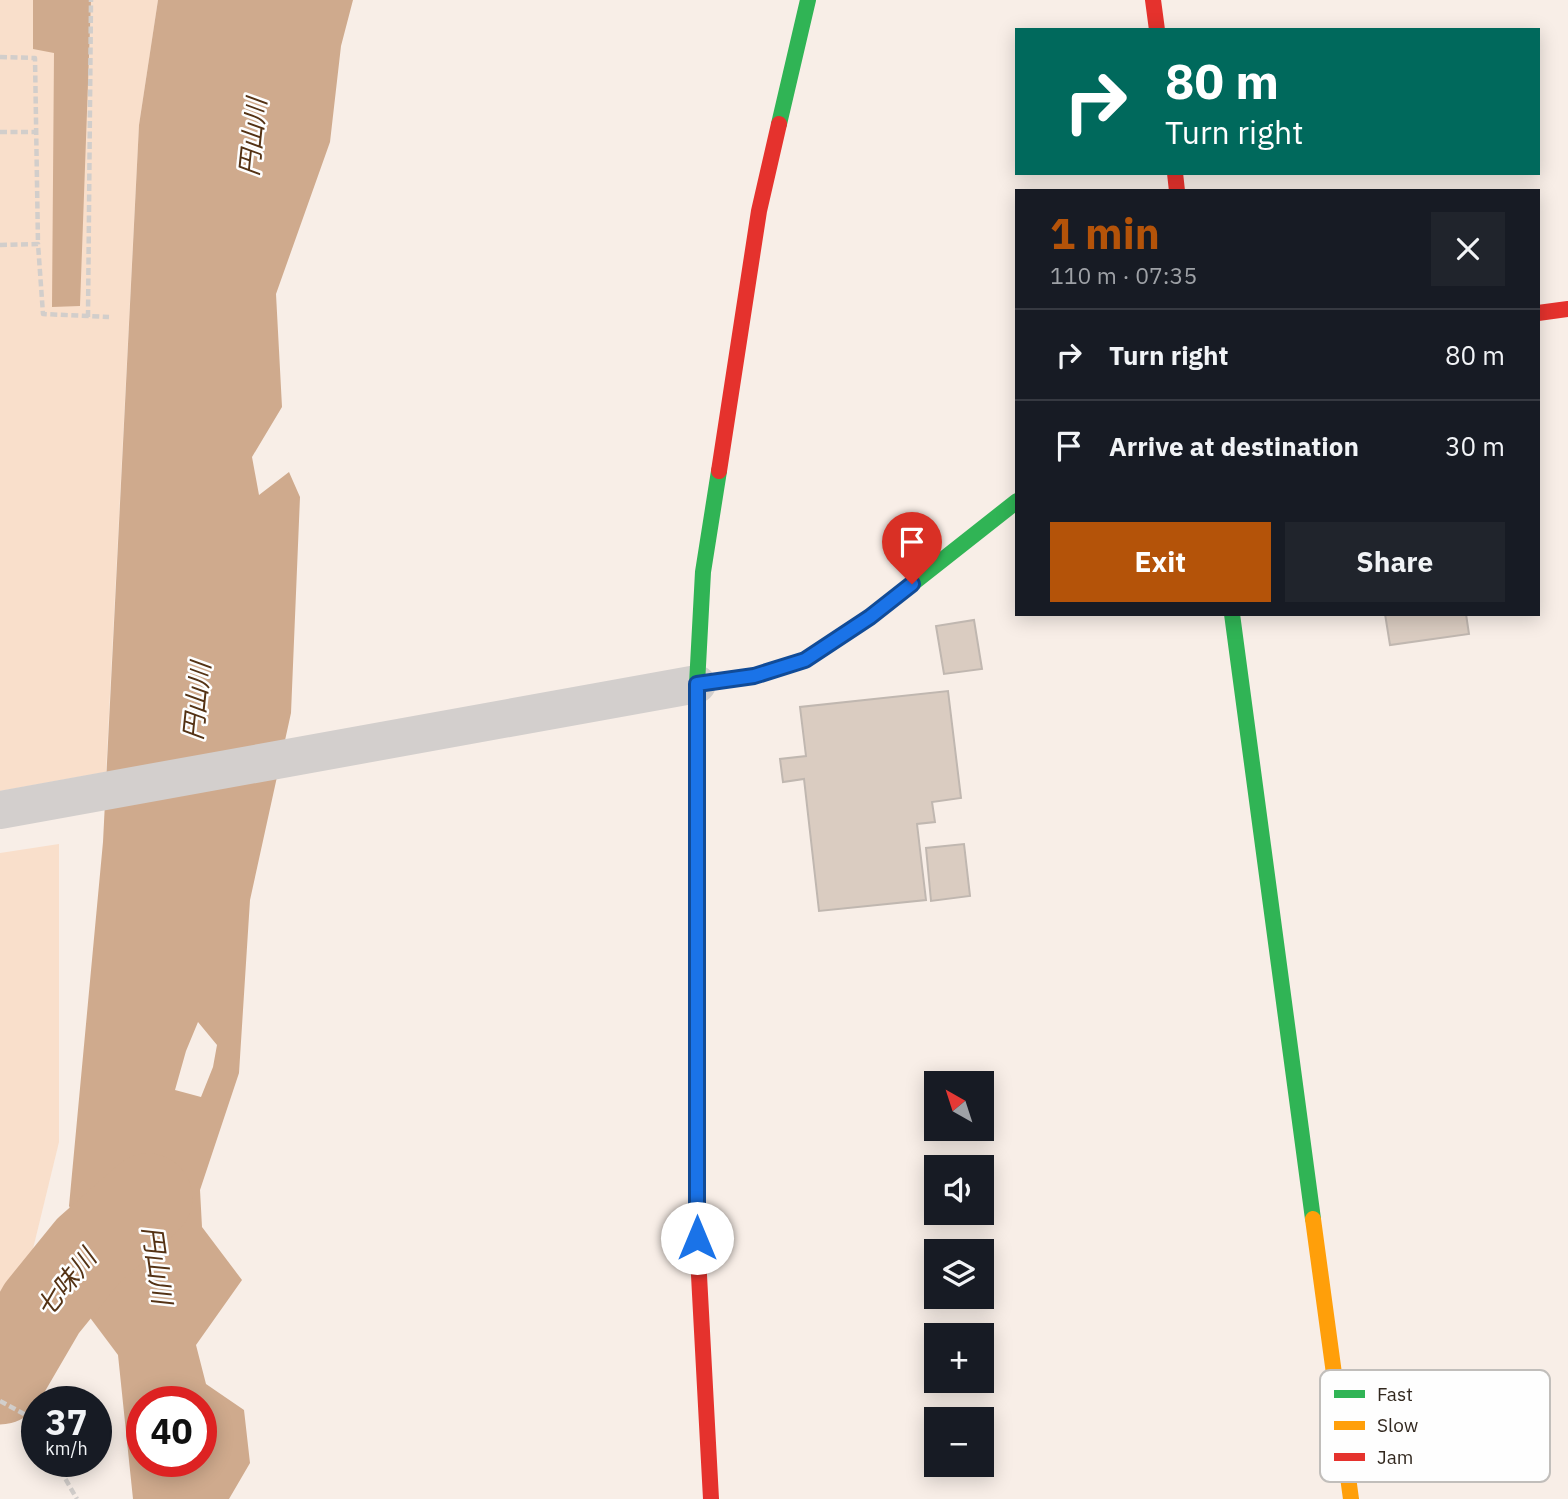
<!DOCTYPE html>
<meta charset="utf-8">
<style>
body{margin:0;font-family:"IBM Plex Sans","Noto Sans JP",sans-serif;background:#20242c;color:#f1f3f6;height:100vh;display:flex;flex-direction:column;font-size:26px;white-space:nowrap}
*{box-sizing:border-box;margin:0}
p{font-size:23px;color:#9ea1a6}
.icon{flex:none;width:38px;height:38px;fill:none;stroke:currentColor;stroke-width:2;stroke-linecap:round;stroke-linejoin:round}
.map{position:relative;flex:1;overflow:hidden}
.side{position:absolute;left:1015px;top:189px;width:525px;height:427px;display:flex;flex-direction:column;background:#171b24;border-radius:0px;box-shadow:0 4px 18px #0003}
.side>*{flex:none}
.banner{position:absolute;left:1015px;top:28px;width:525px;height:147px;border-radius:0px;box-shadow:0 4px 18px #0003;background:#00695c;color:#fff;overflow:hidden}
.needle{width:46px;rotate:321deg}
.buttons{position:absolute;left:924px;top:1071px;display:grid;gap:14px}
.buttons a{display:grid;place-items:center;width:70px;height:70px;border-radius:0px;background:#171b24;box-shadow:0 4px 18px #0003;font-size:35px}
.speed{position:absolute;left:21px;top:1386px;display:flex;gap:14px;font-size:35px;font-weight:700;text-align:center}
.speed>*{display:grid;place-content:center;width:91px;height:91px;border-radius:50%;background:#171b24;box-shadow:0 4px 18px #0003;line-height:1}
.speed small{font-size:18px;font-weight:400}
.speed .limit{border:10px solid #d22;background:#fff;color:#111}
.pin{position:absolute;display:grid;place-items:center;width:60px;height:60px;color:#fff;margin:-72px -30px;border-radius:50% 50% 50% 0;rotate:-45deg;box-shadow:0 0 7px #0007}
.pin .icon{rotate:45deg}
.me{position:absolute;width:77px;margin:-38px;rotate:0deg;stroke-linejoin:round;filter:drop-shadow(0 0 5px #0008)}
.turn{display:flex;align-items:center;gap:24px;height:147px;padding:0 35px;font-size:32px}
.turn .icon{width:91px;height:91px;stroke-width:2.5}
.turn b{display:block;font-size:49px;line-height:60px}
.round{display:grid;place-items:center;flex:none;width:74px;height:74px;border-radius:0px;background:#20242c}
.headline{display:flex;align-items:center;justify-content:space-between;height:119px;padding:0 35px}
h1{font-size:42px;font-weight:800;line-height:52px;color:#b45309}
.primary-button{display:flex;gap:14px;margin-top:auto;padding:14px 35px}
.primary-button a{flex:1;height:80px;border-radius:0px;background:#b45309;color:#fff;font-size:28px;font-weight:800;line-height:80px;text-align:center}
.primary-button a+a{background:#20242c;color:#f1f3f6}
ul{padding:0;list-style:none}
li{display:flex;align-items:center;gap:21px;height:91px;padding:0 35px;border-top:2px solid #363941}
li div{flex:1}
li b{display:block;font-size:26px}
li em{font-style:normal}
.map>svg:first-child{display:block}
.green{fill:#f9dfcb}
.water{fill:#cfaa8d;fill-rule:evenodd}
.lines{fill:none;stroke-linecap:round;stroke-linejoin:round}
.river{stroke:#cfaa8d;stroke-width:89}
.building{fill:#daccc1;stroke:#c0b7b0;stroke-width:2}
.path{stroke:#d2cecb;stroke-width:4.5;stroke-dasharray:7 3.5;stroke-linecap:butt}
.street{stroke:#d3cfcd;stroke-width:38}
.fast{stroke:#30b455;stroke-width:16}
.slow{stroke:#ff9f0a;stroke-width:16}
.jam{stroke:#e5322d;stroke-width:16}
.route-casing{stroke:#114b97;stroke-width:18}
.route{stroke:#1a73e8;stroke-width:12}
.labels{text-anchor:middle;stroke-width:5;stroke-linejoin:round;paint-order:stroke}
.water-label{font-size:26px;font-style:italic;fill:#543214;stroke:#fefefe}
.key{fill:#fefefe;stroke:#c1bebb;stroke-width:2}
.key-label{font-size:19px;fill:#32281f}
</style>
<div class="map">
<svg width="1568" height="1499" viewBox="0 0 1568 1499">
<rect width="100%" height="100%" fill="#f8eee7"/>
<g class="green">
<path d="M0,0H158L139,125L106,772L0,791Z"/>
<path d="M59,844V1142L15,1323L0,1346V853Z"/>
</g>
<g class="water">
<path d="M33,0H91L80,306L52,307L54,53L33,49Z"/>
<path d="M158,0H353L341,46L330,142L276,294L282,407L252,457L259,495L289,472L300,497L291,713L250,900L239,1073L200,1190L202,1227L242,1280L196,1345L206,1384L244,1410L250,1463L229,1499H133L118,1355L88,1315L98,1300L101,1279L89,1250L69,1206L103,842L139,125ZM198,1022L217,1045L213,1067L201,1097L175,1090L186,1051ZM142,1402H201V1461H142Z"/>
</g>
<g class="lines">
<path class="river" d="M0,1380L42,1308L89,1250L148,1198"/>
</g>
<g class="building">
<path d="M1385,614H1466L1469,634L1390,645Z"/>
<path d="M974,620L982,669L944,674L936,626Z"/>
<path d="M948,691L961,798L932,802L935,822L917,824L926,900L819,911L804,779L783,782L780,759L806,756L800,707Z"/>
<path d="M964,844L970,896L931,901L926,848Z"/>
</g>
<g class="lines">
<g class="path">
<path d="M0,57L35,58L38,244"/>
<path d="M0,132H36"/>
<path d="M0,245L38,244L43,314L109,317"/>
<path d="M88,317L91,0"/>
<path d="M0,1401L24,1414L37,1433"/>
<path d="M55,1461L77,1499"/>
</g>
<path class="street" d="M0,810L697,684"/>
<g class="fast">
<path d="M779,124L808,0"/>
<path d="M1232,614L1313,1219"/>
<path d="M697,684L754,676L805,660L870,617L1017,501"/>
<path d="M697,1168V684L703,572L719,471"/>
</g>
<path class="slow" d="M1313,1219L1351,1499"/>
<g class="jam">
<path d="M1153,0L1157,30"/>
<path d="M1175,173L1177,191"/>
<path d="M1538,313L1568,309"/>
<path d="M719,471L759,211L779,124"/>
<path d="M697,1168V1238L711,1499"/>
</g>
</g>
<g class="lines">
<defs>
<path id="route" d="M697,1238V684L754,676L805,660L870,617L912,584"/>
</defs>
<use href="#route" class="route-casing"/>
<use href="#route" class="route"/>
</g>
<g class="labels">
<g class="water-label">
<text transform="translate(253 137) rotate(-84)" y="9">円山川</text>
<text transform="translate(197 701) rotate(-84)" y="9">円山川</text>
<text transform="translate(157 1265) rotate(82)" y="9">円山川</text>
<text transform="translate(66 1283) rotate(-51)" y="9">七味川</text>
</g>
</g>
<rect x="1320" y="1370" width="230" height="112" rx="10" class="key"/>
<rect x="1334" y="1390" width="31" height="8" fill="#30b455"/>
<rect x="1334" y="1421" width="31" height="9" fill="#ff9f0a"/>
<rect x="1334" y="1453" width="31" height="8" fill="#e5322d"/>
<g class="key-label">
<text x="1377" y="1401">Fast</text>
<text x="1377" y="1432">Slow</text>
<text x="1377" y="1464">Jam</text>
</g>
</svg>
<div class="buttons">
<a><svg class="needle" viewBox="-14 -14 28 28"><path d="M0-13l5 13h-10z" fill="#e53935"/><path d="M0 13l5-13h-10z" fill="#9ea1a6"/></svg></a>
<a><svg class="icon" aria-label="sound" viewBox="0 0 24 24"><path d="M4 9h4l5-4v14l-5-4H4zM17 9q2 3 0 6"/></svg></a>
<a><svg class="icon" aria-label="layers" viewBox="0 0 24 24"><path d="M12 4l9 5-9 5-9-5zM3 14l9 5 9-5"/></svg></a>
<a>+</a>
<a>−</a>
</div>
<div class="speed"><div>37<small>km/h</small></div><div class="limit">40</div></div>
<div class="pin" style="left:912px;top:584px;background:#d93025"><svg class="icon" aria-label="arrive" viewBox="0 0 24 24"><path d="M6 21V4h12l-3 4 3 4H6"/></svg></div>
<svg class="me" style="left:697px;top:1238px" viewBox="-20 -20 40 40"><circle r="19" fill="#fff"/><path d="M0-13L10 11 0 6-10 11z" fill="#1a73e8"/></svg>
<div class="banner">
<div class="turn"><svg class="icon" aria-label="right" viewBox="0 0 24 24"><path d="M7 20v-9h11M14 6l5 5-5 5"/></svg><div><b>80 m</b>Turn right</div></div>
</div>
<section class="side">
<div class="headline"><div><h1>1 min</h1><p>110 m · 07:35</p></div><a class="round"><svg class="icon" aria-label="close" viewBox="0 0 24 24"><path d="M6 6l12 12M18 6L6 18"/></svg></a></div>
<ul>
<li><svg class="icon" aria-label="right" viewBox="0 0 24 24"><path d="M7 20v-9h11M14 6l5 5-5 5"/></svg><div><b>Turn right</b></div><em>80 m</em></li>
<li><svg class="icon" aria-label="arrive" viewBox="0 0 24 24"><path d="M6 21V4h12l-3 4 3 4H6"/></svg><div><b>Arrive at destination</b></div><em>30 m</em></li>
</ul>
<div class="primary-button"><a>Exit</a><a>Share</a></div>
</section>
</div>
